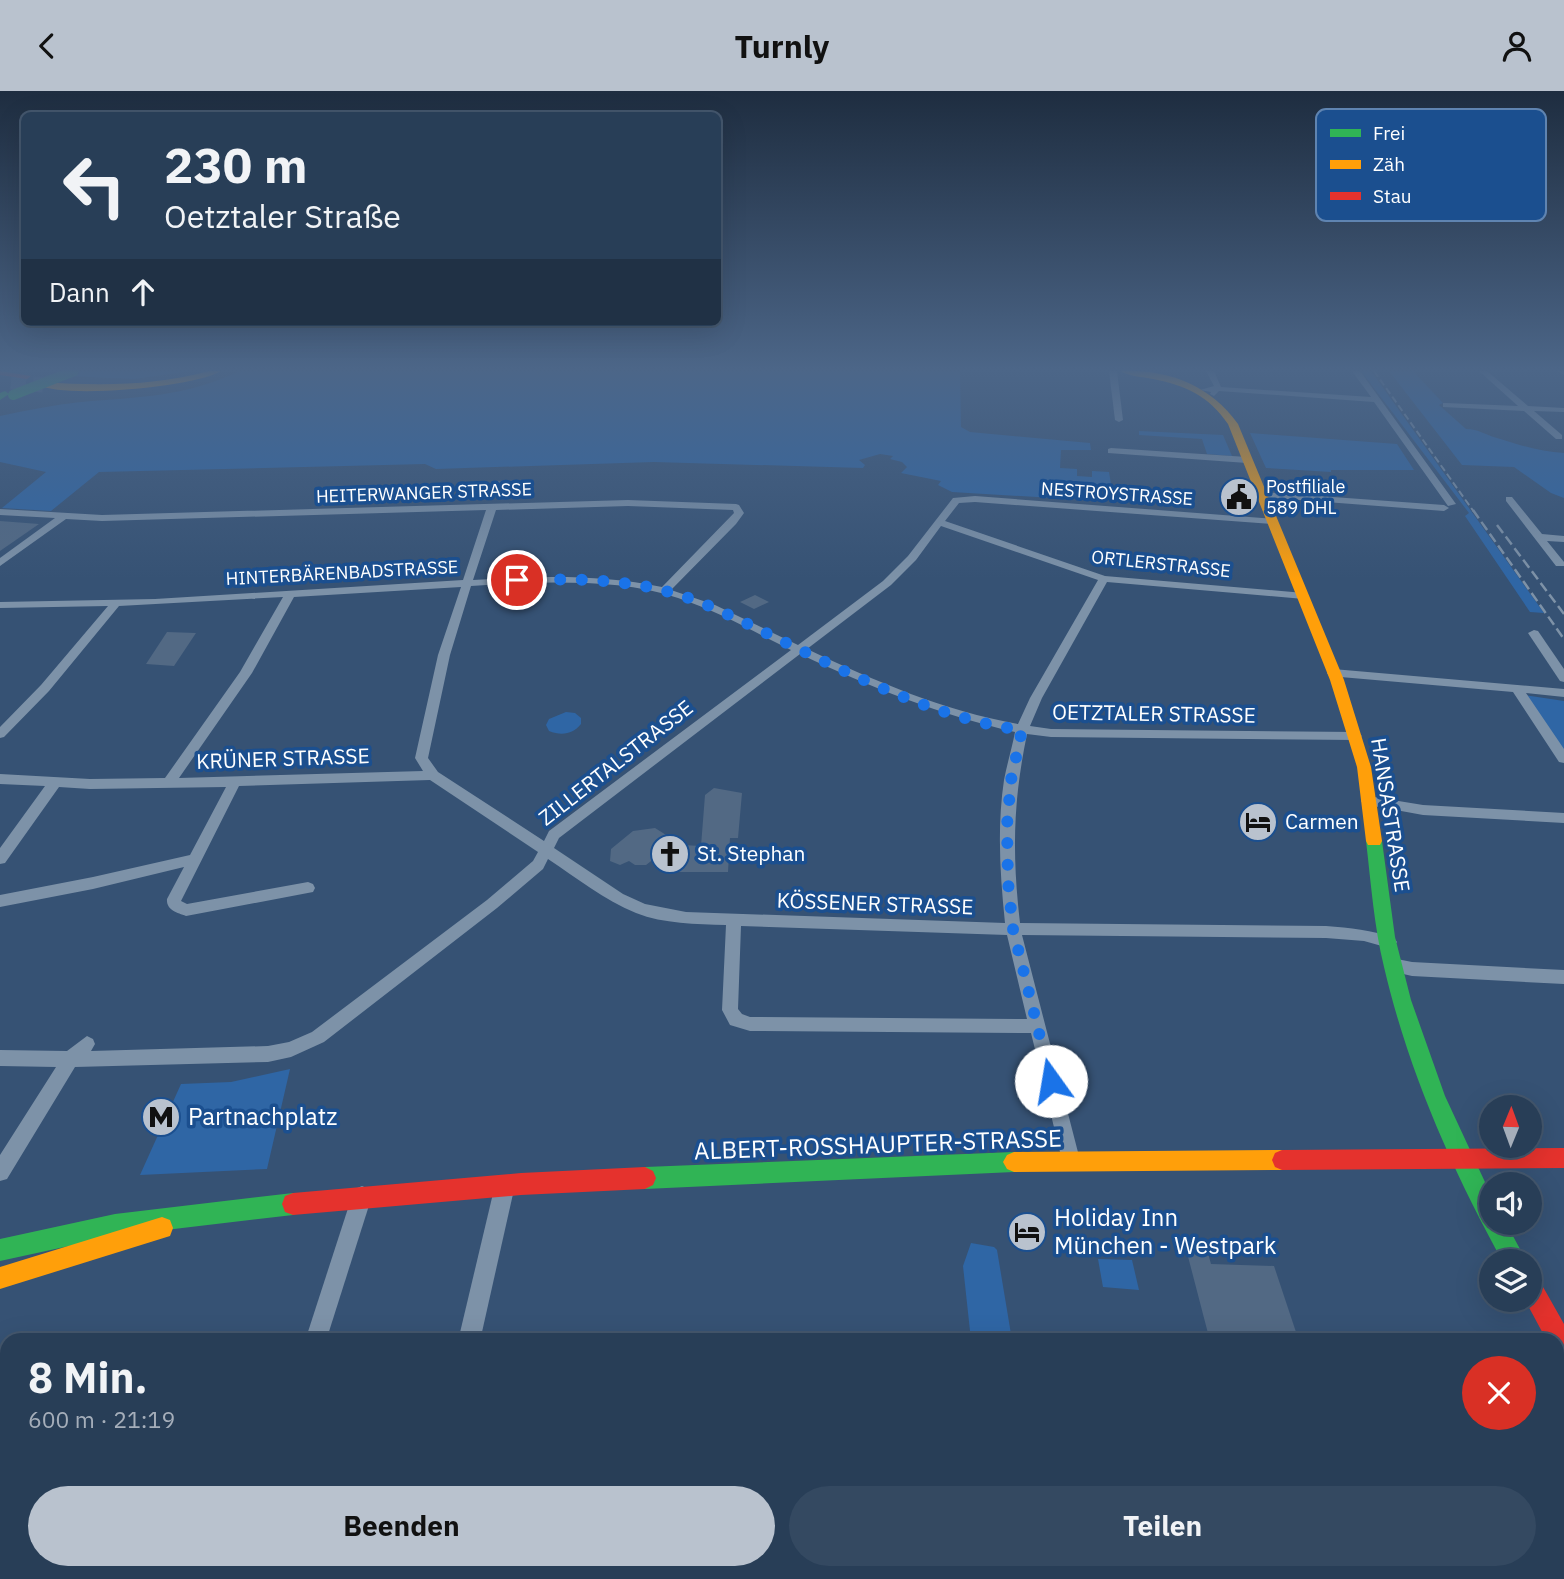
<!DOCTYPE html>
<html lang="de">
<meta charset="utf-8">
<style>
body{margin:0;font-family:"IBM Plex Sans",sans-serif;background:#344961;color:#f1f3f6;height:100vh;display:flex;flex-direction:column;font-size:26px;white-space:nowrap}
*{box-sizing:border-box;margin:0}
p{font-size:23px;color:#a5aeba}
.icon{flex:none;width:38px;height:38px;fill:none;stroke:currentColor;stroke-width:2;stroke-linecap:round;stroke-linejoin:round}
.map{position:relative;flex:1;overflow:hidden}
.details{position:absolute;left:0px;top:1242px;width:1564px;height:247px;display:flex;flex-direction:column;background:#283e57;border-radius:21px 21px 0 0;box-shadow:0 7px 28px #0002,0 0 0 2px #44576d}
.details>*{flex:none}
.banner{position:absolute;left:21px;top:21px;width:700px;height:214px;border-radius:10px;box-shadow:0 7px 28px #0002,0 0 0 2px #44576d;background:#283e57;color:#f1f3f6;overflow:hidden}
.needle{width:46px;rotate:1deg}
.buttons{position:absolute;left:1479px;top:1004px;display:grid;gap:14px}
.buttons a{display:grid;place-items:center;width:63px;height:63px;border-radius:50%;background:#283e57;box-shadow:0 7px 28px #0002,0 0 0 2px #44576d;font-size:35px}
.pin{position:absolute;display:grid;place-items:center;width:60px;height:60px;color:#fff;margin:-30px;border:4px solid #fff;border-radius:50%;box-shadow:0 2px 7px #0007}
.me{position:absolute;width:77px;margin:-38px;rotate:347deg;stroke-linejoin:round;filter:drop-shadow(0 0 5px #0008)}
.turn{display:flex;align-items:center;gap:24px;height:147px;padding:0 28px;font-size:32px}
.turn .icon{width:91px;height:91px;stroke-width:2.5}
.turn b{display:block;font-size:49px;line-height:60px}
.then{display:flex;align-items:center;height:66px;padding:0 28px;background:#0003;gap:14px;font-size:26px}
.round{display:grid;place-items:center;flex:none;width:74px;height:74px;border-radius:37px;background:#344961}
.headline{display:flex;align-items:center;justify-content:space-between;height:119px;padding:0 28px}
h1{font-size:42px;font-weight:700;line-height:52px}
.cta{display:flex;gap:14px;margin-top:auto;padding:14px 28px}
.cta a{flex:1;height:80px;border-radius:42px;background:#b9c2ce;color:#111;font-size:28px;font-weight:700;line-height:80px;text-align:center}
.cta a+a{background:#344961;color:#f1f3f6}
header{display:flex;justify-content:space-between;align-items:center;height:91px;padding:0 28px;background:#b9c2ce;color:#111;font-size:32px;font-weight:700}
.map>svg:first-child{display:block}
.green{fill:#2f66a5}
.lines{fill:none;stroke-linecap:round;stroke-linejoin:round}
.stream{stroke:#3b618d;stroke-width:2}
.building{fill:#526984}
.highway-tunnel{stroke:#546c89;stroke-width:15;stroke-dasharray:15 7;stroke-linecap:butt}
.street{fill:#7d92a8;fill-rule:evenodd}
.fast{fill:#30b455;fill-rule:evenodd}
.slow{fill:#ff9f0a;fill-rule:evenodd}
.jam{fill:#e5322d;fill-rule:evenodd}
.rail-far1{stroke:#7e92a7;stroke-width:2;stroke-dasharray:7 3.5;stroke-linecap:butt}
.rail{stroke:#7e92a7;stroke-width:2.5;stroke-dasharray:10 4.5;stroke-linecap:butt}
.fast-bridge{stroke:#30b455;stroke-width:10}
.route{stroke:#1a73e8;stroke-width:12;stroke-dasharray:0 21.6}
.labels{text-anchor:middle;stroke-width:7;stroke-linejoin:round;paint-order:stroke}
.far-poi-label{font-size:18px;fill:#fff;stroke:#1b4f8f;text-anchor:start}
.far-street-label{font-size:18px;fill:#fff;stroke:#1b4f8f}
.street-label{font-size:21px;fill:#fff;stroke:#1b4f8f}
.poi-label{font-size:21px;fill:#fff;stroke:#1b4f8f;text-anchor:start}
.near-poi-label{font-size:24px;fill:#fff;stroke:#1b4f8f;text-anchor:start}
.near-street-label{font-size:24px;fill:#fff;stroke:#1b4f8f}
.key{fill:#1b4f8f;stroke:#5f84b1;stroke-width:2}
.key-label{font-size:19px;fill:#fff}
</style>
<header><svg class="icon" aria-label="back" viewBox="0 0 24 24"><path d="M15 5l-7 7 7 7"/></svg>Turnly<svg class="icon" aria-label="person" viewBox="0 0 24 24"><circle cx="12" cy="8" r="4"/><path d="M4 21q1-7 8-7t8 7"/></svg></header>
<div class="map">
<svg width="1564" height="1488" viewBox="0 0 1564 1488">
<rect width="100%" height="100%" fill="#365274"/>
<g class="green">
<path d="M81,280H191L134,288L68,285Z"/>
<path d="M240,280H960L961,336L970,341L1090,352L1091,359H1061L1060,377L1077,378V385L1092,386V380L1109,381L1112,399L1057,398L1054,407L952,401L938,394L941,390L901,382L907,376L902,371L890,368L893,365L880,363L859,369L865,374L863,377L654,371L436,378L425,373L99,381L51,420L2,417L46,381L0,371V325C27,319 54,314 81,311C139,306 185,306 240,280Z"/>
<path d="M1361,280H1371L1544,522L1530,521L1465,425L1469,422Z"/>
<path d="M1389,280H1413L1443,312L1439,314L1466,338C1479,338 1485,344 1497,347C1520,354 1540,361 1564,362V407L1551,402L1514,376L1462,374Z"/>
<path d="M1139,340L1223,344L1232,365L1207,363L1202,348L1139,344Z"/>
<path d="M1250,342L1397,353L1414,379H1331V381L1266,377Z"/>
<path d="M1524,604L1564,610V663Z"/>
<path d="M566,621L575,622L581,627V633C573,643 562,645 549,640L546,634L549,628Z"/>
<path d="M290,978L267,1078L140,1084L181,993L231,991Z"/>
<path d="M971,1152L994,1156L997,1159L1012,1249H971L963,1175Z"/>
<path d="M1098,1168L1132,1169L1139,1199L1103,1196Z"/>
<path d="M1185,1482H1293L1295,1488H1186Z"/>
</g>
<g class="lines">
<path class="stream" d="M537,280L539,284"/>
</g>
<g class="building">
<path d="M527,389L523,405L493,406L497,390Z"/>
<path d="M0,430L39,433L0,460Z"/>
<path d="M755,504L769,511L754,518L740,511Z"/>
<path d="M167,541L196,542L174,575L146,573Z"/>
<path d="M714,697L742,702L738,747H730L728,781H677L678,772L665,774L664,760L646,774H635L629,770L620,774L610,770L611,758L633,740L655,737L682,754L701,755L705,704Z"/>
<path d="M1185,1154L1206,1155L1211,1173L1274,1175L1299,1250H1210Z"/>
</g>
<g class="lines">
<path class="highway-tunnel" d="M11,291L43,294"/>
<g class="street">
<path d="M1109,280H1117L1123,329L1119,331L1115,329Z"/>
<path d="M1206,280H1214L1221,296L1371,306L1352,280H1360L1456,413L1448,415L1374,311L1219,300L1214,305L1210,303L1211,301L1200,299L1214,295Z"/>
<path d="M1479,280H1487L1528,315L1564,317V321L1534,320L1562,344V348H1556L1524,320L1443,316V312H1446L1518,315Z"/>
<path d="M1557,280H1564V284Z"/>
<path d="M1111,357L1247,366L1251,369L1247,372L1108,362V358Z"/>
<path d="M1262,401L1444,414L1449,417L1444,420L1259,406V402Z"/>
<path d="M975,405L1276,428L1278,430L1273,433L975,411L959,412L945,430L1105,485L1304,502L1309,505L1304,508L1107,491L1042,607L1030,635L1051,638L1356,641L1362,645L1356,649L1051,646L1027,643C1013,711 1012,762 1020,832L1326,835C1350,837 1372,839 1394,847L1397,851L1394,855L1389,857L1364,850L1326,847L1022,844L1080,1069L1078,1075L1071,1078L1064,1075L1062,1069L1031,942L750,940L730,934L722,919L726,834C696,833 664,833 636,822C604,809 577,787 548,768L543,778L497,817L324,951L291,966L268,971L75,976L7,1088L0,1090V1064L56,976L0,975V959L67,960L87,945L93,948L95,953L91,960L268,955L289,951L312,941L487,809L533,770L538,761L430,689L239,695L181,810L187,813L308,791L313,793L315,797L313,801L186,825C177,822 166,819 167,808L184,776L93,798L0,816V804L93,786L190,764L226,696L90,698L59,696L5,772L0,773V757L45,695L0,693V683L90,688L165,687L240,581L283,506L119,515L49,600L4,646L0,647V636L41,594L108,515L0,517V511L155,508L463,489L486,419L102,430L66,428L0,475V467L55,427L0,424V418L102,424L628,409L736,413L739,414L744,422L736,433L671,499L715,514L798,554L883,490L908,465L953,407ZM628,415L733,419L734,422L662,496C600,483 537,485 473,489L496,419ZM941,435L1098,489L1030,607L1018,633C944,620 875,590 807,558L891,494L916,469ZM517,492C571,491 627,490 678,507C718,520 754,541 791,559L549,740L544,750L438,681L428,667L450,564L471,495ZM461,496L438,564L415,667L423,680L179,687L252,582L294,506ZM800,563C870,596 940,624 1015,641C1012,657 1007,673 1004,689C997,736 1000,784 1005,832L686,821L645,813L623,803L554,757L559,747ZM741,835L1007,844L1027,928L750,926L742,923L738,918Z"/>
<path d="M1506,406H1512L1542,443L1564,445V451L1547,450L1564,471V475H1556L1506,410Z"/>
<path d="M1534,539L1538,540L1564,578V591L1560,590L1528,542Z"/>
<path d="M1333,578L1564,598V606L1526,602L1564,658V672L1559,671L1513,601L1329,585L1327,582Z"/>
<path d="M1368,705L1423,714L1564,722V732L1423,724L1363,713L1361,710L1363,707Z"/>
<path d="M1392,867L1412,871L1564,879V893L1412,885L1386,879L1384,874L1386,869Z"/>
<path d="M505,1085L512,1087L515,1094L480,1250H458L495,1094L498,1087Z"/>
<path d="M362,1095L369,1098L372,1105L326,1250H305L352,1105L355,1098Z"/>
<path d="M228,1482H252L250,1488H226Z"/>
<path d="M404,1482H428L426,1488H402Z"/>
</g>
<g class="fast">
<path d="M5,300L9,303L0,309V302Z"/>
<path d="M1374,744L1382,750L1395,846L1411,909L1445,1005L1491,1104V1132H1506L1527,1171H1503C1452,1079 1408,979 1384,876C1374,835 1371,792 1366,750Z"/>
<path d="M1014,1061L1021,1064L1025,1071L1021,1078L1014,1081L645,1098L637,1094L634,1087L637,1080L645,1076Z"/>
<path d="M293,1102L301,1105L304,1113L301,1121L293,1124L115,1145L0,1170V1148L115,1123Z"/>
</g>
<g class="slow">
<path d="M209,280H221C196,296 64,308 39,294L43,291C99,295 154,295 209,280Z"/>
<path d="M1120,280C1168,278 1210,294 1238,333L1344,589L1371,676L1382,750L1380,754H1368L1366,750L1357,676L1330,589L1228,333C1209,305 1185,294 1153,288C1142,286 1129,285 1120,280Z"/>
<path d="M1282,1059L1289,1062L1292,1069L1289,1076L1282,1079L1014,1081L1007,1078L1003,1071L1007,1064L1014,1061Z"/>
<path d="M162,1126L170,1129L173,1137L170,1145L0,1198V1176Z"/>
</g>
<g class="jam">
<path d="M0,280L31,285L27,288L0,284Z"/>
<path d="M1564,1057V1077L1282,1079L1275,1076L1272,1069L1275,1062L1282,1059Z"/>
<path d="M645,1076L653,1080L656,1087L653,1094L645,1098L521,1104L293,1124L285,1121L282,1113L285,1105L293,1102L521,1082Z"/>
<path d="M1530,1183L1538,1187L1564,1233V1269L1558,1266V1250H1547L1525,1209H1530Z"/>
</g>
<path class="rail-far1" d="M1374,280L1474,421"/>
<g class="rail">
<path d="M1473,419L1564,548"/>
<path d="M1497,434L1564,523"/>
</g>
<path class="fast-bridge" d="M13,304L74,280"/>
</g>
<linearGradient id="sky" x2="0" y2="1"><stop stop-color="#1e2d40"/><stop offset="0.57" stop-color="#4c6688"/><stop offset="1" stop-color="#4c6688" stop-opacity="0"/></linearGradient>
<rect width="1564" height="488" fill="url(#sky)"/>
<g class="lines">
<path class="route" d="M517,489C566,488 617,487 665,500C702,509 735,527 768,543C849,582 932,627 1022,639L1011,689L1007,734L1008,791L1013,838L1051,990"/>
</g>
<defs>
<symbol id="civic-disc" viewBox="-11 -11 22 22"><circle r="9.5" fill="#b9c2ce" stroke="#1b4f8f"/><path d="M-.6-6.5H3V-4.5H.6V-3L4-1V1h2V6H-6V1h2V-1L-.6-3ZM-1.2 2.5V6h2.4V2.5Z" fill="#111"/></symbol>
<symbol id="hotel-disc" viewBox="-11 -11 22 22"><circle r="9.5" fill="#b9c2ce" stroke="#1b4f8f"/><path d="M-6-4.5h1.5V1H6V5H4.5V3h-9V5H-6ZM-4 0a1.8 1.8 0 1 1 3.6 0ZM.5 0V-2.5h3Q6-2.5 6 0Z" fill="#111"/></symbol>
<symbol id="church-disc" viewBox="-11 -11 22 22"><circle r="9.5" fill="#b9c2ce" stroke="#1b4f8f"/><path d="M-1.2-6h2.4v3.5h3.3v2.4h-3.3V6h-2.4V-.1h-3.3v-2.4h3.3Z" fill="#111"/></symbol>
<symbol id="metro-disc" viewBox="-11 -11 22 22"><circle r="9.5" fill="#b9c2ce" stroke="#1b4f8f"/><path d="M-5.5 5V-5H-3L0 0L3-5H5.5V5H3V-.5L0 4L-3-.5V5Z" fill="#111"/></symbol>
</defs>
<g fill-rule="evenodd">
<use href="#civic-disc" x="1217" y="384" width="44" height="44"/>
<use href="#hotel-disc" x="1236" y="709" width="44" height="44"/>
<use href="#church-disc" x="648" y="741" width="44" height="44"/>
<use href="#metro-disc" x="139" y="1004" width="44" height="44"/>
<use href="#hotel-disc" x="1005" y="1119" width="44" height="44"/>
</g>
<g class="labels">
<g class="far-poi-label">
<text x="1266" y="402">Postfiliale<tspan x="1266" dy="21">589 DHL</tspan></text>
</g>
<g class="far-street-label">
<text transform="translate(424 402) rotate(-2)" y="6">HEITERWANGER STRASSE</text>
<text transform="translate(1117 403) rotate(4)" y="6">NESTROYSTRASSE</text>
<text transform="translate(1161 473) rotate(6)" y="6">ORTLERSTRASSE</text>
<text transform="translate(342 482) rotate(-3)" y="6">HINTERBÄRENBADSTRASSE</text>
</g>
<g class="street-label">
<text transform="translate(1154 623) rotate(1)" y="7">OETZTALER STRASSE</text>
<text transform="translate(283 668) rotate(-2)" y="7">KRÜNER STRASSE</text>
<text transform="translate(616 672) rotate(-38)" y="7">ZILLERTALSTRASSE</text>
<text transform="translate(1390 724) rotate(81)" y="7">HANSASTRASSE</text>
<text transform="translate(875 813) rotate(2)" y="7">KÖSSENER STRASSE</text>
</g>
<g class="poi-label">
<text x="1285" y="738">Carmen</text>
<text x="697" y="770">St. Stephan</text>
</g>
<g class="near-poi-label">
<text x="188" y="1034">Partnachplatz</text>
<text x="1054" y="1135">Holiday Inn<tspan x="1054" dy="28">München - Westpark</tspan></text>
</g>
<g class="near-street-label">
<text transform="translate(878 1054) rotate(-2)" y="8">ALBERT-ROSSHAUPTER-STRASSE</text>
</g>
</g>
<rect x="1316" y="18" width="230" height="112" rx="10" class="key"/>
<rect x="1330" y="38" width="31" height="8" fill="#30b455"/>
<rect x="1330" y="69" width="31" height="9" fill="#ff9f0a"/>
<rect x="1330" y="101" width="31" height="8" fill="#e5322d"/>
<g class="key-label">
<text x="1373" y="49">Frei</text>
<text x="1373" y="80">Zäh</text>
<text x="1373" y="112">Stau</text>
</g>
</svg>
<div class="buttons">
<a><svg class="needle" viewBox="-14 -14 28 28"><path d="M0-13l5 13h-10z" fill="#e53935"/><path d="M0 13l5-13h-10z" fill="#a5aeba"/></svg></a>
<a><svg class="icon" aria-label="sound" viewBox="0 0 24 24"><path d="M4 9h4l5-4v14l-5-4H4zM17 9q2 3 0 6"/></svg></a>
<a><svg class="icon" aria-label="layers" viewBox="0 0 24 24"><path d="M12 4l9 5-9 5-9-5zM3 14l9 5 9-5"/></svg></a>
</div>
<div class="pin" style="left:517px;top:489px;background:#d93025"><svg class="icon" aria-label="arrive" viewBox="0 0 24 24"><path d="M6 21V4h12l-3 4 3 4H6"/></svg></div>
<svg class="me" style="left:1051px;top:990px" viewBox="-20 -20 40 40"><circle r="19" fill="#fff"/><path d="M0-13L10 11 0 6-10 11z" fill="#1a73e8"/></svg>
<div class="banner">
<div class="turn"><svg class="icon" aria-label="left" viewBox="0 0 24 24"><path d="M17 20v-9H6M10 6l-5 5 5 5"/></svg><div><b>230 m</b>Oetztaler Straße</div></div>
<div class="then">Dann<svg class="icon" aria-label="ahead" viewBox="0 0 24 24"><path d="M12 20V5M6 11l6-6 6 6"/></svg></div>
</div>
<section class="details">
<div class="headline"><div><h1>8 Min.</h1><p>600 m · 21:19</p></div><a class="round" style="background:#d93025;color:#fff"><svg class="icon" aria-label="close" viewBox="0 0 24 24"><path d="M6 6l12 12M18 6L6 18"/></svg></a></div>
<div class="cta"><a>Beenden</a><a>Teilen</a></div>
</section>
</div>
